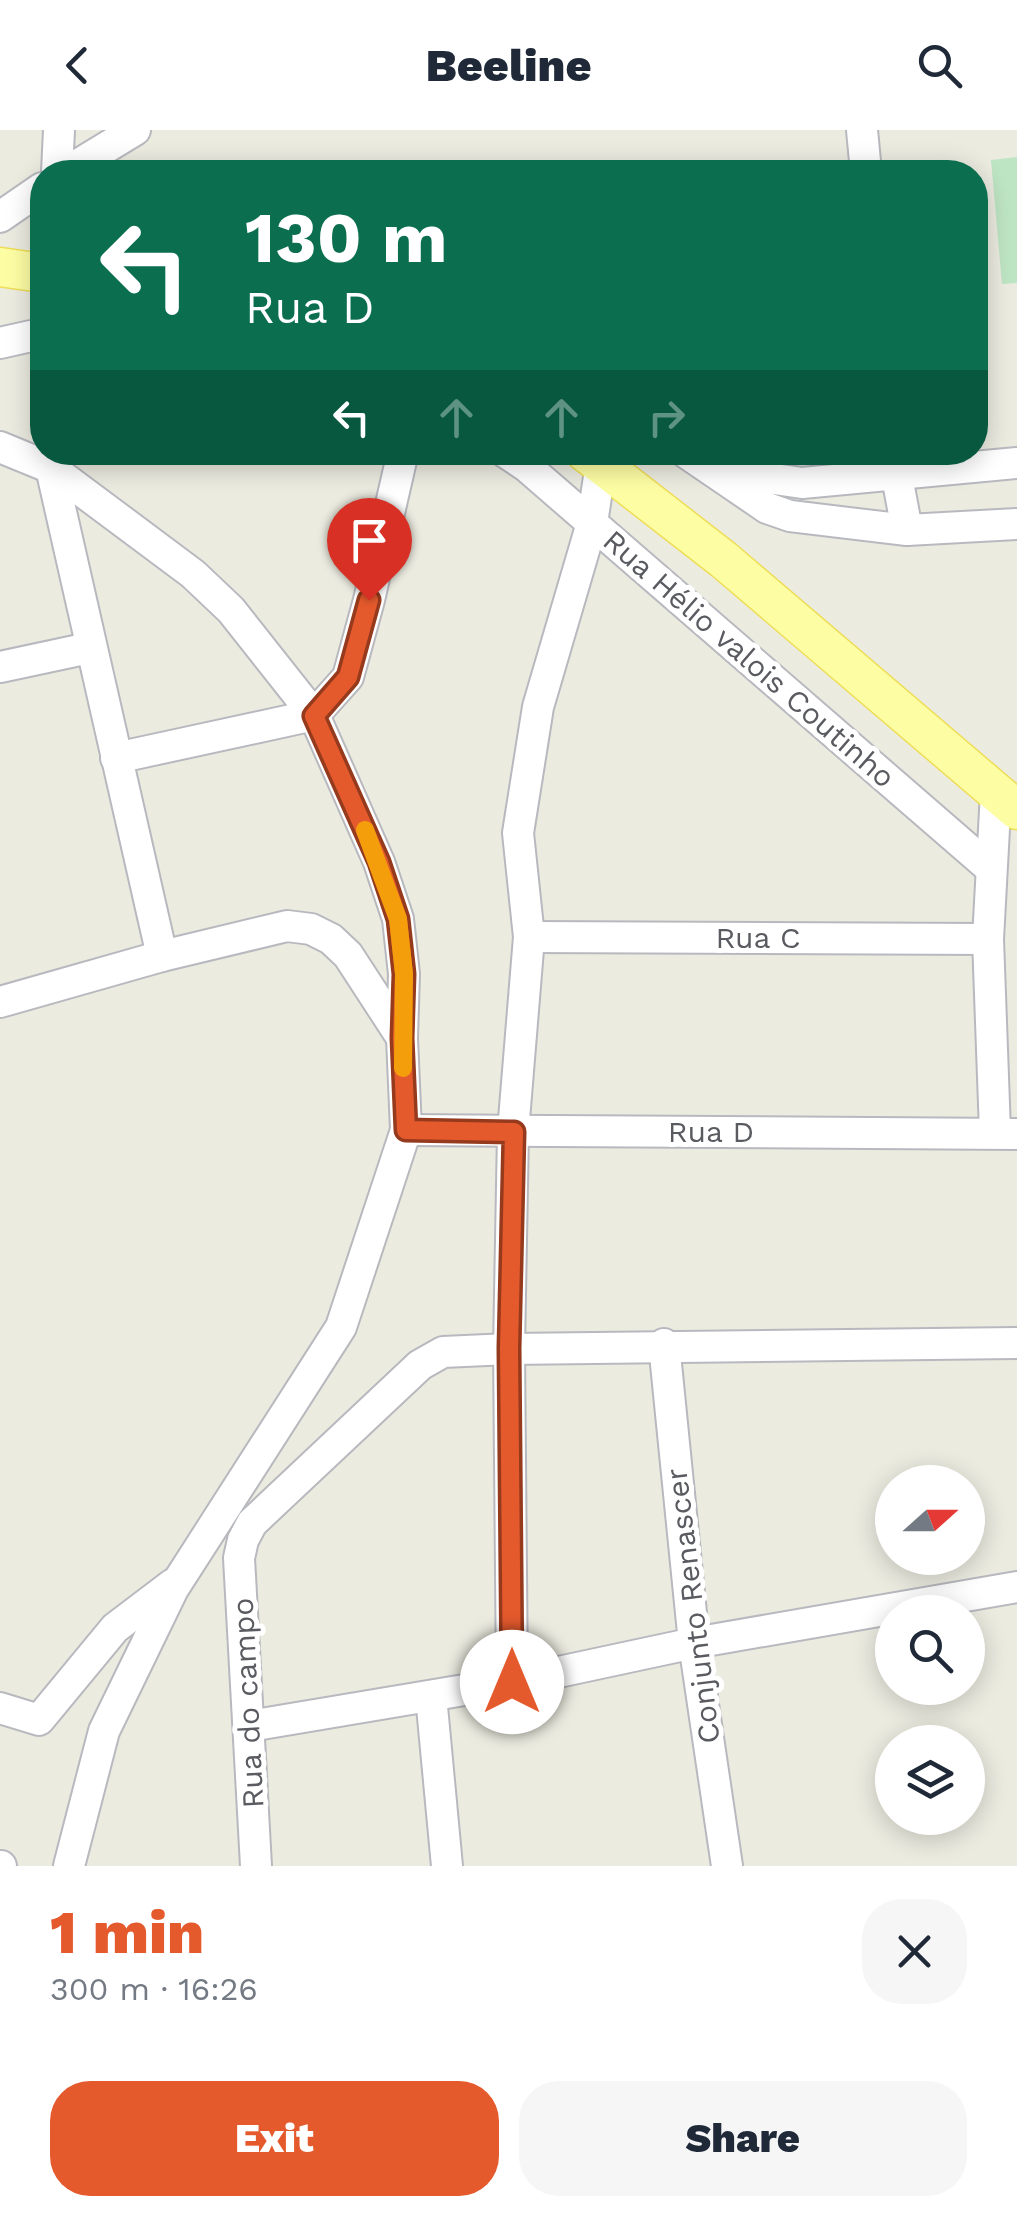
<!DOCTYPE html>
<meta charset="utf-8">
<style>
body{margin:0;font-family:"Work Sans",sans-serif;background:#f6f6f7;color:#1f2937;height:100vh;display:flex;flex-direction:column;font-size:38px;white-space:nowrap}
*{box-sizing:border-box;margin:0}
p{font-size:32px;color:#747a83}
.icon{flex:none;width:55px;height:55px;fill:none;stroke:currentColor;stroke-width:2;stroke-linecap:round;stroke-linejoin:round}
.map{position:relative;height:1736px;overflow:hidden}
.details{display:flex;flex-direction:column;background:#fff;flex:1}
.details>*{flex:none}
.guide{position:absolute;left:30px;top:30px;width:958px;height:305px;border-radius:40px;box-shadow:0 5px 25px #0003;background:#0b6e4f;color:#fff;overflow:hidden}
.needle{width:65px;rotate:69deg}
.fabs{position:absolute;left:875px;top:1335px;display:grid;gap:20px}
.fabs a{display:grid;place-items:center;width:110px;height:110px;border-radius:50%;background:#fff;box-shadow:0 5px 25px #0003;font-size:50px}
.pin{position:absolute;display:grid;place-items:center;width:85px;height:85px;color:#fff;margin:-102px -42px;border-radius:50% 50% 50% 0;rotate:-45deg;box-shadow:0 0 10px #0007}
.pin .icon{rotate:45deg}
.me{position:absolute;width:110px;margin:-55px;rotate:0deg;stroke-linejoin:round;filter:drop-shadow(0 0 8px #0008)}
.turn{display:flex;align-items:center;gap:35px;height:210px;padding:0 50px;font-size:45px}
.turn .icon{width:130px;height:130px;stroke-width:2.5}
.turn b{display:block;font-size:70px;line-height:85px}
.lanes{display:flex;align-items:center;height:95px;padding:0 50px;background:#0003;justify-content:center;gap:50px;direction:ltr}
.lanes .off{opacity:.35}
.round{display:grid;place-items:center;flex:none;width:105px;height:105px;border-radius:40px;background:#f6f6f7}
.headline{display:flex;align-items:center;justify-content:space-between;height:170px;padding:0 50px}
h1{font-size:60px;font-weight:800;line-height:75px;color:#e55a2d}
.button{display:flex;gap:20px;margin-top:auto;padding:20px 50px}
.button a{flex:1;height:115px;border-radius:40px;background:#e55a2d;color:#fff;font-size:40px;font-weight:800;line-height:115px;text-align:center}
.button a+a{background:#f6f6f7;color:#1f2937}
header{display:flex;justify-content:space-between;align-items:center;height:130px;padding:0 50px;background:#fff;font-size:45px;font-weight:800}
.map>svg:first-child{display:block}
.green{fill:#bde4c3}
.lines{fill:none;stroke-linecap:round;stroke-linejoin:round}
.minor-casing{stroke:#b8b9bf;stroke-width:34}
.major-casing{stroke:#eedd57;stroke-width:41}
.minor{stroke:#fff;stroke-width:30}
.major{stroke:#fdfda4;stroke-width:38}
.route-casing{stroke:#953a1d;stroke-width:25}
.route{stroke:#e55a2d;stroke-width:18}
.slow{stroke:#f59e0b;stroke-width:18}
.labels{text-anchor:middle;stroke-width:10;stroke-linejoin:round;paint-order:stroke}
.street-label{font-size:30px;fill:#595b61;stroke:#fff}
</style>
<header><svg class="icon" aria-label="back" viewBox="0 0 24 24"><path d="M15 5l-7 7 7 7"/></svg>Beeline<svg class="icon" aria-label="search" viewBox="0 0 24 24"><circle cx="10" cy="10" r="6"/><path d="M15 15l6 6"/></svg></header>
<div class="map">
<svg width="1017" height="1736" viewBox="0 0 1017 1736">
<rect width="100%" height="100%" fill="#ecebe0"/>
<path class="green" d="M1017,27V153L1002,154L991,30Z"/>
<g class="lines">
<defs>
<g id="minor">
<path d="M862,0L866,42"/>
<path d="M57,42L59,0"/>
<path d="M66,42L135,0"/>
<path d="M0,87L42,58"/>
<path d="M0,213L31,206L42,208"/>
<path d="M0,317L51,338L193,444L231,480L314,585L379,732L398,789L404,844L402,908L406,1000L341,1197L173,1459L104,1601L69,1736"/>
<path d="M505,322L526,336L990,738"/>
<path d="M685,322L767,378L790,386L907,400L1017,394"/>
<path d="M893,325L907,400"/>
<path d="M51,338L162,826"/>
<path d="M714,340L802,353L1017,333"/>
<path d="M0,537L89,518"/>
<path d="M116,628L314,585L348,547L369,470L403,322"/>
<path d="M529,807L988,809"/>
<path d="M0,872L162,826L287,796L311,799L331,809L348,825L402,908"/>
<path d="M406,1000L1017,1004"/>
<path d="M995,1002L988,809L996,662"/>
<path d="M664,1214L694,1513L727,1736"/>
<path d="M512,1552L509,1219L513,1002L529,807L518,703L538,577L592,393L601,334"/>
<path d="M431,1566L447,1736"/>
<path d="M0,1578L39,1590L115,1498L173,1454"/>
<path d="M250,1596L512,1552L694,1513L1017,1457"/>
<path d="M0,1736H1"/>
<path d="M256,1736L239,1428L243,1410L252,1393L420,1235L443,1222L509,1219L1017,1213"/>
</g>
<g id="major">
<path d="M0,137L42,143"/>
<path d="M585,322L724,430L1017,680"/>
</g>
</defs>
<use href="#minor" class="minor-casing"/>
<use href="#major" class="major-casing"/>
<use href="#minor" class="minor"/>
<use href="#major" class="major"/>
</g>
<g class="lines">
<defs>
<path id="route" d="M369,470L348,547L314,586L379,732L398,789L404,844L402,908L406,1000L514,1002L509,1218L512,1552"/>
</defs>
<use href="#route" class="route-casing"/>
<use href="#route" class="route"/>
<path class="slow" d="M365,700L398,789L404,844L403,938"/>
</g>
<g class="labels">
<g class="street-label">
<text transform="translate(749 529) rotate(41)" y="10">Rua Hélio valois Coutinho</text>
<text x="758" y="818">Rua C</text>
<text x="711" y="1012">Rua D</text>
<text transform="translate(693 1476) rotate(-97)" y="10">Conjunto Renascer</text>
<text transform="translate(248 1573) rotate(-93)" y="10">Rua do campo</text>
</g>
</g>
</svg>
<div class="fabs">
<a><svg class="needle" viewBox="-14 -14 28 28"><path d="M0-13l5 13h-10z" fill="#e53935"/><path d="M0 13l5-13h-10z" fill="#747a83"/></svg></a>
<a><svg class="icon" aria-label="search" viewBox="0 0 24 24"><circle cx="10" cy="10" r="6"/><path d="M15 15l6 6"/></svg></a>
<a><svg class="icon" aria-label="layers" viewBox="0 0 24 24"><path d="M12 4l9 5-9 5-9-5zM3 14l9 5 9-5"/></svg></a>
</div>
<div class="pin" style="left:369px;top:470px;background:#d93025"><svg class="icon" aria-label="arrive" viewBox="0 0 24 24"><path d="M6 21V4h12l-3 4 3 4H6"/></svg></div>
<svg class="me" style="left:512px;top:1552px" viewBox="-20 -20 40 40"><circle r="19" fill="#fff"/><path d="M0-13L10 11 0 6-10 11z" fill="#e55a2d"/></svg>
<div class="guide">
<div class="turn"><svg class="icon" aria-label="left" viewBox="0 0 24 24"><path d="M17 20v-9H6M10 6l-5 5 5 5"/></svg><div><b>130 m</b>Rua D</div></div>
<div class="lanes"><svg class="icon" aria-label="left" viewBox="0 0 24 24"><path d="M17 20v-9H6M10 6l-5 5 5 5"/></svg><svg class="icon off" aria-label="ahead" viewBox="0 0 24 24"><path d="M12 20V5M6 11l6-6 6 6"/></svg><svg class="icon off" aria-label="ahead" viewBox="0 0 24 24"><path d="M12 20V5M6 11l6-6 6 6"/></svg><svg class="icon off" aria-label="right" viewBox="0 0 24 24"><path d="M7 20v-9h11M14 6l5 5-5 5"/></svg></div>
</div>
</div>
<section class="details">
<div class="headline"><div><h1>1 min</h1><p>300 m · 16:26</p></div><a class="round"><svg class="icon" aria-label="close" viewBox="0 0 24 24"><path d="M6 6l12 12M18 6L6 18"/></svg></a></div>
<div class="button"><a>Exit</a><a>Share</a></div>
</section>
